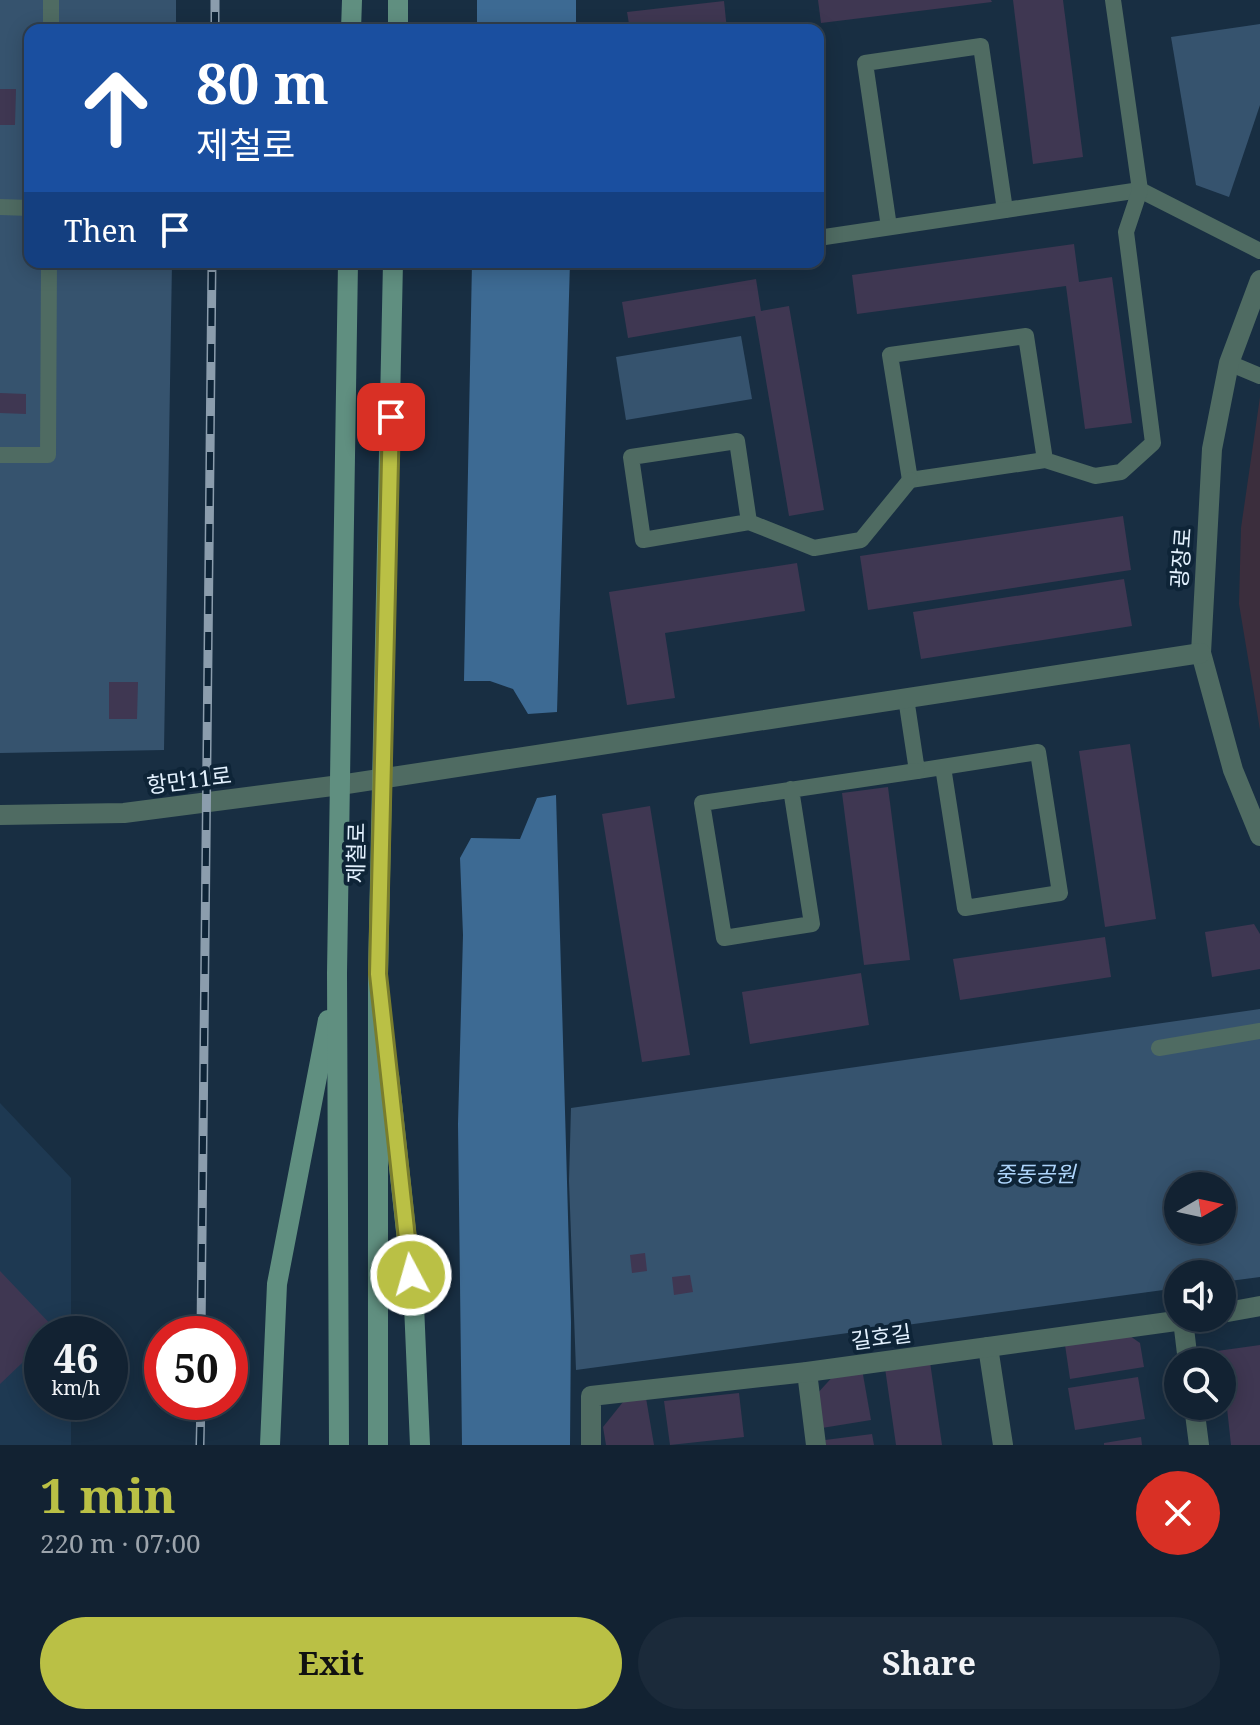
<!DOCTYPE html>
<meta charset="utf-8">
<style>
body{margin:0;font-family:"Noto Serif","Noto Sans KR",serif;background:#1b2a3a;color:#f1f3f6;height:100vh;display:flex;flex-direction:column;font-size:30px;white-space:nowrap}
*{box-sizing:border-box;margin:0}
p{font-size:26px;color:#9ca4ac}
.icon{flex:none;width:44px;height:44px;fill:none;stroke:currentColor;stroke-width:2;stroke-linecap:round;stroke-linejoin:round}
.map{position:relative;height:1445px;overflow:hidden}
.side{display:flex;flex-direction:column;background:#122232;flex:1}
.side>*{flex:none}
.hud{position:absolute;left:24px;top:24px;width:800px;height:244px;border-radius:16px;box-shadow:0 4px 20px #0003,0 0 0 2px #313f4d;background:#1a4fa0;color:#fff;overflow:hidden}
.needle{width:52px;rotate:81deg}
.buttons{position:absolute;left:1164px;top:1172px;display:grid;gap:16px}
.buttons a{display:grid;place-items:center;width:72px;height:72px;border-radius:50%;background:#122232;box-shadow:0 4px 20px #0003,0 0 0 2px #313f4d;font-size:40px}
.speed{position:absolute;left:24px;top:1316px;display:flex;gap:16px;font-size:40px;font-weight:700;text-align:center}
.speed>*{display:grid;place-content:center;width:104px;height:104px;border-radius:50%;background:#122232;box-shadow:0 4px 20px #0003,0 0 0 2px #313f4d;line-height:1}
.speed small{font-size:20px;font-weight:400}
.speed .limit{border:12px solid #d22;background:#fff;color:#111}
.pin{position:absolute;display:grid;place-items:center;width:68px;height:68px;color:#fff;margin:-34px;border-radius:16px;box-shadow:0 4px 12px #0006}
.me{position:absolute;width:88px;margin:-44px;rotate:354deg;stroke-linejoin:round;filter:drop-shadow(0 0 6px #0008)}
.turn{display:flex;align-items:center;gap:28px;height:168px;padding:0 40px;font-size:36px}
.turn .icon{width:104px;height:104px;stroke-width:2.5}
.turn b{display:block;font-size:56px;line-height:68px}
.then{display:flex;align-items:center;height:76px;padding:0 40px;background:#0003;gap:16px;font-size:30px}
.round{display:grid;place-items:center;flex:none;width:84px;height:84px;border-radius:42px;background:#1b2a3a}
.overview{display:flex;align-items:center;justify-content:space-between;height:136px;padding:0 40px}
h1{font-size:48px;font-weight:700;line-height:60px;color:#bac045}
.cta{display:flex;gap:16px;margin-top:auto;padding:16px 40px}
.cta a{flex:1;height:92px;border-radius:48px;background:#bac045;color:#111;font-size:32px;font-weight:700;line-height:92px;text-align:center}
.cta a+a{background:#1b2a3a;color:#f1f3f6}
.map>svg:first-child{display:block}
.built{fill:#1e3952}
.education{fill:#3b2e3d}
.green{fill:#36536e;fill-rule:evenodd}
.forest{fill:#3d6a93}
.building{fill:#3f3752}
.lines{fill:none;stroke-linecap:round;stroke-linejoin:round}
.service{stroke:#4f6b62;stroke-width:16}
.minor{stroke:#4f6b62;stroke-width:20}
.tertiary{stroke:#4f6b62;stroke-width:20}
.secondary{stroke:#608f80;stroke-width:20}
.rail-casing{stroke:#8b9dad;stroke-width:9}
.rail{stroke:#0e2437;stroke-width:6;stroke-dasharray:18;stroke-linecap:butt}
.route-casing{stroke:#797d2d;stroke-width:20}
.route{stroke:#bac045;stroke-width:14}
.labels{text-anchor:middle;stroke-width:8;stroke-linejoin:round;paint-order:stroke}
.street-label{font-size:22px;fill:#e3f1fe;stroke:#0e2437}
.park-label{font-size:22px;font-style:italic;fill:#aed5fb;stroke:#0e2437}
</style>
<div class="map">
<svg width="1260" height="1445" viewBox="0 0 1260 1445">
<rect width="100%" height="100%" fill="#182e42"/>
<path class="built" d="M0,1103L71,1178V1334H42V1402H71V1445H0Z"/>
<path class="education" d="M1260,397V730L1239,604L1241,528Z"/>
<g class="green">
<path d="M0,0H176V30H30V262H172L164,750L0,753Z"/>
<path d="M1260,24V105L1229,197L1196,185L1171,37Z"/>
<path d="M741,336L752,399L626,420L616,357Z"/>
<path d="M1260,1009V1277L1222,1282V1274H1178V1288L576,1370L569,1181L571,1108ZM1178,1186H1222V1230H1178Z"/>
</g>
<g class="forest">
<rect x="477" y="0" width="99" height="30"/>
<path d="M472,262H570L557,712L528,714L513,689L490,681H464Z"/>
<path d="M556,795L571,1322L570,1445H462L458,1124L463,935L460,858L471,838L520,839L537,798Z"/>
</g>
<g class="building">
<path d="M818,0H991L992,2L821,23Z"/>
<path d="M1013,0H1063L1083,157L1033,164Z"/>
<path d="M724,1L727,30H630L627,12Z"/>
<path d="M0,89H16L15,125H0Z"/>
<path d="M1074,244L1079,282L1112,277L1132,423L1085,429L1066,286L857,314L852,275Z"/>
<path d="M756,279L761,311L789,306L824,510L789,516L755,316L628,338L622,302Z"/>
<path d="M0,393L26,394V414L0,413Z"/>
<path d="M1123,516L1131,570L868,610L860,556Z"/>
<path d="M797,563L805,611L665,633L675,698L627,705L609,592Z"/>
<path d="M1124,579L1132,626L921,659L913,612Z"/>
<path d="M109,682H138L137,719H109Z"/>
<path d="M1130,744L1156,919L1105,927L1079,751Z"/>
<path d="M888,787L910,960L864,965L842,793Z"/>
<path d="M650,806L690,1055L642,1062L602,814Z"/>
<path d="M1254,924L1260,934V969L1212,977L1205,932Z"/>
<path d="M1105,937L1111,977L960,1000L953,959Z"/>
<path d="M861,973L869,1025L750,1044L742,992Z"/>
<path d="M645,1253L647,1271L632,1273L630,1255Z"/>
<path d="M0,1271L56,1330L42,1334V1344L0,1384Z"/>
<path d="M690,1275L693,1292L674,1295L672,1277Z"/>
<path d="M1120,1329L1140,1343L1144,1367L1070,1379L1064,1338Z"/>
<path d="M1260,1345V1445H1231L1222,1362H1219L1217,1351Z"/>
<path d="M930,1362L942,1445H896L885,1368Z"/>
<path d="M862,1369L871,1420L822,1428L816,1395L836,1373Z"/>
<path d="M1138,1377L1145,1419L1075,1430L1068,1388Z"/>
<path d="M739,1393L744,1437L670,1445L664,1401Z"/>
<path d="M646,1398L654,1445H606L603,1427L623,1402Z"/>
<path d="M872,1434L874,1445H826L825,1440Z"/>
<path d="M1141,1437L1142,1445H1104V1443Z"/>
</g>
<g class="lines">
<g class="service">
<path d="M51,30V0"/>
<path d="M0,207L30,208"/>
<path d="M889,227L865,63L981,46L1005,210"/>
<path d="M818,238L1140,190L1260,251"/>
<path d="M1229,363L1260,376"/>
<path d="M0,455H48L49,262"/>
<path d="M1045,460L1026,336L890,355L910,480L1045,460L1095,476L1121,472L1153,443L1126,232L1140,190L1113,0"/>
<path d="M749,522L737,441L631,457L643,540L749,522L814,548L861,540L910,480"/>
<path d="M906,698L917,771L1038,752L1060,893L965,908L943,767"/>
<path d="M791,789L812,924L724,938L702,803L917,771"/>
<path d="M1159,1048L1260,1031"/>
</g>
<g class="minor">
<path d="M1222,1313L1260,1306"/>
<path d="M988,1347L1003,1445"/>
<path d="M807,1372L816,1445"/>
<path d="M1194,1406L1199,1445"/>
<path d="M591,1445V1396L807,1372L1183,1320L1188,1362"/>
</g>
<g class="tertiary">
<path d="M1260,280L1229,363L1212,449L1201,653L1233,770L1260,836"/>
<path d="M0,815L124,813L340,785L1201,653"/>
</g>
<g class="secondary">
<path d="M351,30L352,0"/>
<path d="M398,30V0"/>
<path d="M389,1075L414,1305L420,1445"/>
<path d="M270,1445L277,1284L328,1020"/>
<path d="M339,1445L337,973L348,262"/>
<path d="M378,1445V974L393,262"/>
</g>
<defs>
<g id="rail">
<path d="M215,30V0"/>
<path d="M201,1334L212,262"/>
<path d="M200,1445L201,1402"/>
</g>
</defs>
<use href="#rail" class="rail-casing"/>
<use href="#rail" class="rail"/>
</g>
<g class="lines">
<defs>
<path id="route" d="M391,417L378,974L411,1275"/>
</defs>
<use href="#route" class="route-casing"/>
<use href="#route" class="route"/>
</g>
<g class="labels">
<g class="street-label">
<text transform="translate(1181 558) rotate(-86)" y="8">광장로</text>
<text transform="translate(189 780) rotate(-7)" y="8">항만11로</text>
<text transform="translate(356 853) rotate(-89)" y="8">제철로</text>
<text transform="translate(881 1337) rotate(-8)" y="8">길호길</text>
</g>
<g class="park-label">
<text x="1035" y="1182">중동공원</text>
</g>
</g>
</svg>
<div class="buttons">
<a><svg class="needle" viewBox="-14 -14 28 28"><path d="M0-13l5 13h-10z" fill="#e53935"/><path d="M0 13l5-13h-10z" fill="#9ca4ac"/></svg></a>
<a><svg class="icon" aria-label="sound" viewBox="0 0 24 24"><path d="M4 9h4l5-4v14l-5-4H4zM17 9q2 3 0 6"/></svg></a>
<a><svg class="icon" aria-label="search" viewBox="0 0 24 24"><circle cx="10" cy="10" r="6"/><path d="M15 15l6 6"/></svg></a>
</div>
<div class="speed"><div>46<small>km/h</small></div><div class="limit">50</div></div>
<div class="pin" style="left:391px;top:417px;background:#d93025"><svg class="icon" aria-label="arrive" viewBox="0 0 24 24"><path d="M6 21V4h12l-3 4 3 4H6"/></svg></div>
<svg class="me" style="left:411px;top:1275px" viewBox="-20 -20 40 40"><circle r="17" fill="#bac045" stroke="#fff" stroke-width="3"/><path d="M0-11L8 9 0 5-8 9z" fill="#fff"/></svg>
<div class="hud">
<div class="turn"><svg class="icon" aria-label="ahead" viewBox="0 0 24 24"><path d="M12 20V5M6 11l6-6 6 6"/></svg><div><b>80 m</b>제철로</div></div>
<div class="then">Then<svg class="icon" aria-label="arrive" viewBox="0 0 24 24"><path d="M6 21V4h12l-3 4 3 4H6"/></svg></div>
</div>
</div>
<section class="side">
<div class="overview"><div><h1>1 min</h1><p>220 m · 07:00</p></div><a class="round" style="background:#d93025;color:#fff"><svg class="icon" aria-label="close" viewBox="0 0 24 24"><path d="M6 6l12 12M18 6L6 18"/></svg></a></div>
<div class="cta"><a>Exit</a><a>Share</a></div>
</section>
